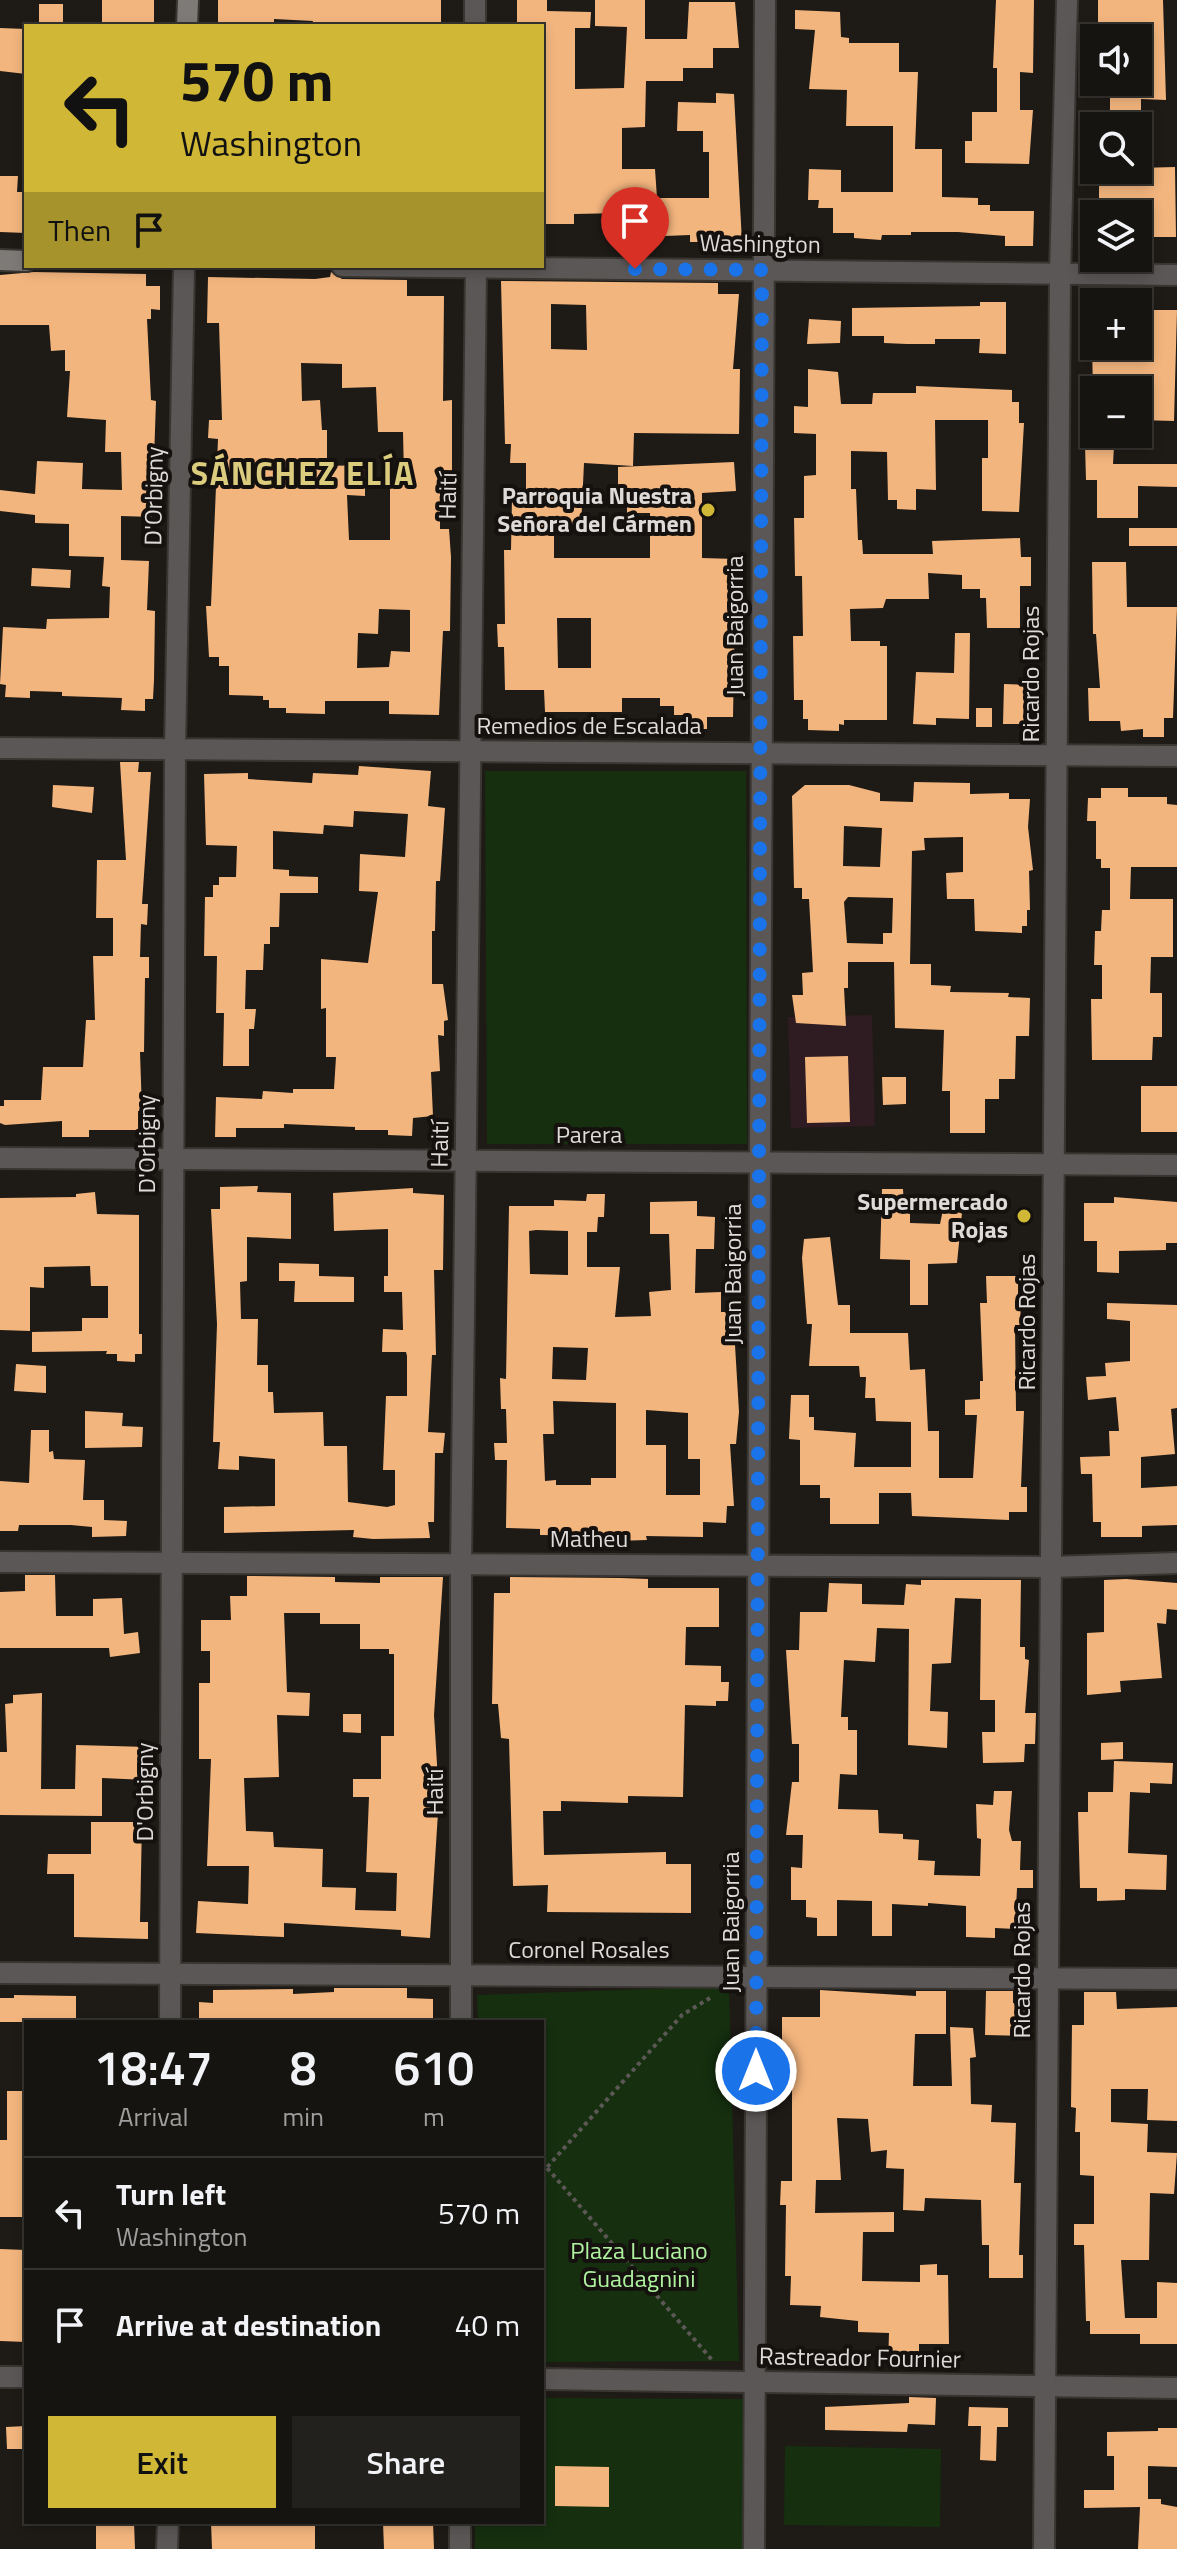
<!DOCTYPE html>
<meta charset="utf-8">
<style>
body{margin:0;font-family:"Titillium Web",sans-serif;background:#23211e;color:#f1f3f6;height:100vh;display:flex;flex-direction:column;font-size:30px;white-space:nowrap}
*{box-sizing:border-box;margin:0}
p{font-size:26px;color:#9e9e9f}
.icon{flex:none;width:44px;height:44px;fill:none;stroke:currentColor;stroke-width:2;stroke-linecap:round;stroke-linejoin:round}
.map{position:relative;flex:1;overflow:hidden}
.details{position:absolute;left:24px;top:2020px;width:520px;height:504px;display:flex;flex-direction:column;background:#161410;border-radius:0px;box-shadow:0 4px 12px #0003,0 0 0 2px #353330}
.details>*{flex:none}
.hud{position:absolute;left:24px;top:24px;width:520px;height:244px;border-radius:0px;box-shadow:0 4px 12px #0003,0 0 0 2px #353330;background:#d0b836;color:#111;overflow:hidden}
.fabs{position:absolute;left:1080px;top:24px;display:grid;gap:16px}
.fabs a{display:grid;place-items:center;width:72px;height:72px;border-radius:0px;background:#161410;box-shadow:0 4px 12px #0003,0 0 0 2px #353330;font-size:40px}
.pin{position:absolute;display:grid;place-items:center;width:68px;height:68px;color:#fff;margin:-82px -34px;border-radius:50% 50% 50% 0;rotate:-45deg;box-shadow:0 0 8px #0007}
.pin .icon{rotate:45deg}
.me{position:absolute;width:88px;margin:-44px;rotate:0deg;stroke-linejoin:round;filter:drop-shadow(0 0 6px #0008)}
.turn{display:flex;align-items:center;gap:28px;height:168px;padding:0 24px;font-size:36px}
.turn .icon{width:104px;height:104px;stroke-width:2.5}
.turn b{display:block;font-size:56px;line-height:68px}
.then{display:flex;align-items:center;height:76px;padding:0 24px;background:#0003;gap:16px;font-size:30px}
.eta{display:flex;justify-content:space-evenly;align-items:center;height:136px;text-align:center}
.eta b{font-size:48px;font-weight:600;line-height:56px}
.action{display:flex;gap:16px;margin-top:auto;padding:16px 24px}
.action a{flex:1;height:92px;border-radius:0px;background:#d0b836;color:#111;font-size:32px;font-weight:600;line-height:92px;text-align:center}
.action a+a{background:#23211e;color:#f1f3f6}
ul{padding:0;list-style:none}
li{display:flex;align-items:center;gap:24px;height:112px;padding:0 24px;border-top:2px solid #353330}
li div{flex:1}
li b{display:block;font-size:30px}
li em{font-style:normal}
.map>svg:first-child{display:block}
.education{fill:#2e1c22}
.green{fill:#152f0f}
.building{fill:#f3b57e;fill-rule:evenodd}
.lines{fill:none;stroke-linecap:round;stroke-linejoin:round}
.street-casing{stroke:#393531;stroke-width:24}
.secondary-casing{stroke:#393531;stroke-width:24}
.path{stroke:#5c5855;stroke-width:4;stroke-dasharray:4 4;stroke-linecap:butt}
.street{stroke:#5a5756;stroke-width:20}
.secondary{stroke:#7e7a78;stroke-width:20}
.route{stroke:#1a73e8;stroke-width:14;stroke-dasharray:0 25.2}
.poi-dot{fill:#d0b836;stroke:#15110e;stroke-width:3}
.labels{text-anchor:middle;stroke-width:8;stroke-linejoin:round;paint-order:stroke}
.street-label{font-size:24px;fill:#dedbd9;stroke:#15110e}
.poi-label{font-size:24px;font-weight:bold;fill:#dedbd9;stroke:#15110e;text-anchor:end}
.park-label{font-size:24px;fill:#aff3a0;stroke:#15110e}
.district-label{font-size:32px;font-weight:bold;letter-spacing:2px;fill:#dbcc7e;stroke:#15110e}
</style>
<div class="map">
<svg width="1177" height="2549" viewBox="0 0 1177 2549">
<rect width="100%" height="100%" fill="#1e1a16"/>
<path class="education" d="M872,1015L875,1126L791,1128L788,1017Z"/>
<g class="green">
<path d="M485,771H746L747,1144H487Z"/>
<path d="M729,1986L739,2361L542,2362V2022H478L477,1995Z"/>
<path d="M542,2398L744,2399V2549H475V2522H542Z"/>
<path d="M785,2446L941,2449L940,2527L784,2525Z"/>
</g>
<g class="building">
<rect x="102" y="0" width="52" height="26"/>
<path d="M218,0H441V26H312L313,21L274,19V26H218Z"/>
<path d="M517,0H547V11L591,12L590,28H575V89L624,88L627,27L595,26V0H645V39H687L689,2H735L739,48H713V68H683V81H646L645,127L622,128V169H655L657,198H709V152H703V131H677L678,102L716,103V93L734,94L742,242H690V235L665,236V223L623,222V213L574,214V224H542V26H517Z"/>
<path d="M996,0H1034L1033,73L1020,72V110H1033L1029,164L965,163V141H972V112H997V68H993Z"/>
<path d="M1098,0H1163L1166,100L1141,99V126H1110V82H1138V38H1098Z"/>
<rect x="39" y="4" width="24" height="22"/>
<path d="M795,10L840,12L841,37L849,38V43H899V72H918L915,149H942V197L978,198V205H990V211H1034L1033,246H1005V236L958,232H911V235H882L881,240L854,238V233H833V208H818L819,200H808L809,169L841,170V192H893V126H846L847,90L809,89L815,30L795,29Z"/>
<path d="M0,28L26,29V74L0,71Z"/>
<path d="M1175,167L1176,237H1138V214H1099V175H1138V168Z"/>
<path d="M0,176H18L17,192H26V233L0,232Z"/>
<path d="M34,272L146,274V286H160V310L151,309V319H147L151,400L156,401L152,517L121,516V560L149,561L147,610L155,611L154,680L153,699H145V711L121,710L122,698L62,696V692L30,691V698L5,697L6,685L0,684L3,627L46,629L47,619L109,618L110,587L102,586L104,557L69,556V524L35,523V515L0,511V490L35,494L37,461L83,463L82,489L122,490L121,452H105L106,420L67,417L70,371H65V350L51,351L49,325H0V275Z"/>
<path d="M331,272L342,279L407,280V296H444L443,401L452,400V492H440V529H449L451,557L450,631H443L439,715L389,714V701H325V714L286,713V708H269V700H263V696L229,695V666H219V657H209L206,606H211L218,439L208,438L209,420H222L219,323H207L208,277L315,279L330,277ZM301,363L342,364V388L376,387L378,432H403L404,477H398L399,488H390V540H349L347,495L365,496V465L327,466V430H322L320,400L302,401ZM379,609L410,610V652L391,651L389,667L357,668L358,633L378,634Z"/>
<path d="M501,281L718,283V294H739L733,369H740L739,434L634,433L633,466L584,463L581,527L554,526V558H650V513H627V496H618V467L734,462L736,491L702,493V558L736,559L733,717H707V729H685L684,715H674V706H660V698H622V712H545L544,690H505L504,647H498L497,624H505L504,550H511L512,498H526V463H510L511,444H505ZM551,304L586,305L587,350L551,349ZM557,618H591V668H558Z"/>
<path d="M980,302H1006V354L979,353L980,339H935V344H907L884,343V336H852V308L980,306Z"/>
<path d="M1138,310H1177L1174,421L1138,420V390H1093L1092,346H1138Z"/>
<path d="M809,319L841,321L840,343L807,344Z"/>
<path d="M808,369L838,372L841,404H872L873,393H916V386L1012,390V402H1019V423H1024L1019,512L982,511V458H988V420H935L936,490L916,489V510L897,509V500H888L887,452L851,451V489H856L858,540H862L863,554H933L932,541L1020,538L1021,557H1031V586H1020V628H987L986,598H980V589H962V575L928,573L929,599H886L883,608L850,609L851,641H880V646H887V720H844V725L839,724V731L808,730V719H803V700H794L793,636H803L802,576H795L794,518H804V476L816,475V434L794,433V406L808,407Z"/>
<path d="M1085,445L1114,446L1113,464H1177V487L1138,486V518H1097V480H1086Z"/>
<rect x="1129" y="528" width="48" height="18"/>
<path d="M1092,562H1126L1127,607H1177L1173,718H1164V737H1143V729L1121,731L1120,721H1089L1088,688H1100L1096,634H1093Z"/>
<path d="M32,568L71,570L70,588L31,586Z"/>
<path d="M955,633H970L969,719L936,718V725L913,724L916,672L954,673Z"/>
<path d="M1004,684L1028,685V724H1003Z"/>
<rect x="976" y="708" width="16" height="19"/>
<path d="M120,762H139L138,772H151L142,904H148L147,925L141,924L140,957H149V978H145L144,1052H140L142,1111H138V1130H89V1137H62V1121L5,1125L0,1123V1106H4V1100H41L43,1067H83L86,1020H95L93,956H113V918H96L97,860H126Z"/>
<path d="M359,766L431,771L428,806L445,808L440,881H436L435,931H432V984H443L448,1020L444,1021V1036L438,1035L440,1071L431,1072L433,1116L413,1118L412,1136L388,1135V1130H355V1127L284,1124V1128H236V1137H215L216,1097L262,1099L263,1091L293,1093V1089H334L336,1057H326V1008L321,1009V959L368,963L378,892L359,891L360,854L405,857L408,814L354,811L353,827L324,825L323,834L273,831V869L289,870V876L318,877V893H280L279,927H270V944H264L263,970H246L245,1009H256L254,1029H249V1066H223L224,1013H216L217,956H204L205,897H213V885H219V877H236L237,846L206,845L204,774L248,773V779L312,783L313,773L358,775Z"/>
<path d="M914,782L970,783V794L1009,793V799H1030L1028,827L1033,870L1029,871L1030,910H1027V926H1022V933L975,931L974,899H947L946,873L963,872V837L924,838L925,850L912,851L910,964H931V985L951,986L950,992L1009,993L1008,997L1030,998L1029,1036H1016L1015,1079H999V1099H985V1133H950V1091H942L944,1030L895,1028L894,962H848V988H844L846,1026L796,1023L792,995H803L802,973L813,972L809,899H802V888H794L792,796L805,785H849L880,793V801L913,802ZM844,826L882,828L880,867L843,866ZM848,897L893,898L892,933H883V944L847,943L844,902Z"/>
<path d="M53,785L94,787L92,813L52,807Z"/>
<path d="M1101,788H1128V797H1167V804L1177,805V867H1131L1130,899H1173V957H1151L1150,993H1162V1037H1153L1152,1060H1092L1091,999H1102V965H1094L1095,931H1101L1102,910H1110V868H1101V859H1096V821H1087L1088,798H1101Z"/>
<path d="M848,1056L850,1122L807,1123L805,1057Z"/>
<path d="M882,1077H906V1104L883,1105Z"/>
<rect x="1141" y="1086" width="36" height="46"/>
<path d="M258,1186L257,1192L291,1193V1239L247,1237V1281L240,1282L241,1319H258L257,1365H268V1392H273L274,1413L323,1412L324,1446H347L348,1502L387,1507L395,1505V1470H383L386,1396H407V1356L406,1352H382L383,1329L403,1330L402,1292H384V1276H388V1229L334,1231L333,1193L413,1188V1193L444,1195L443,1270H434L436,1355H432L428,1432L445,1433L443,1453H435L434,1522H428L430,1538L373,1539L353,1537L354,1530L224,1533V1507L275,1506V1459L239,1456V1470L218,1469L220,1442H213L217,1324L211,1209H220V1187Z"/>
<path d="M882,1189H903L904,1207H910V1223L940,1224L943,1210L962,1213L957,1263L928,1264V1305H910V1260L880,1259Z"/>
<path d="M95,1192L97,1214L139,1215V1334H142V1354H135V1362L117,1361V1354H106L107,1351L32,1352V1332L82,1331V1318H108V1286H91L90,1266L44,1267V1288L30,1287V1331L0,1330V1198L76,1197V1194Z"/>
<path d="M587,1194H605L604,1217H598L597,1232H587V1267H620L615,1317L651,1316L649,1292L671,1290L669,1234H650V1202L697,1201V1216L715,1217L714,1249H696L695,1293L721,1292V1312H726L727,1345H735L739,1412L736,1444H730L734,1506H727L726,1523L703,1522V1537L646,1536L647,1540L616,1541V1536L540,1535V1529L506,1528L507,1460H495L494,1443H507L506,1409H501L500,1378L506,1379L509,1206H554V1200L586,1201ZM536,1230L568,1231V1275L530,1274L529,1231ZM553,1347L588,1348L586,1380L552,1379ZM553,1401L616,1403V1478H591V1485H556V1480L545,1481L543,1434H554ZM646,1410L688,1413V1459H700V1495H666V1445H646Z"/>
<path d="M1114,1197L1177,1202V1243H1166V1250L1119,1251V1273L1097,1272V1241H1084V1203H1114Z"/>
<path d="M830,1237L838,1305H850V1333H908L910,1370L925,1369L928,1431H939V1478H973L977,1415H965V1400L980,1399V1381H983L980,1303H987L986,1276H1018V1299H1021L1020,1325H1015L1016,1411H1024L1021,1487H1027V1512H1009V1520L912,1516L911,1493H879V1524H830V1498H820V1485H800V1440L789,1439L791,1395H809V1417H814V1430L856,1433L854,1467H911V1422L876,1421L875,1398H865L866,1377H860L859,1366H809L812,1324H807L802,1258L804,1239Z"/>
<path d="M279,1263L319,1264V1276L354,1277V1302H294L295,1281H279Z"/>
<path d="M1107,1303L1177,1305V1408L1171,1409L1175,1454L1141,1457V1488L1177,1486V1525L1142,1526V1537H1101V1522H1093L1092,1474H1081L1080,1457L1110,1456L1109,1431H1119L1116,1397L1088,1400L1086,1377L1106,1376L1105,1363L1130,1361V1321L1107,1319Z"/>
<path d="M16,1364L46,1366V1393L14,1391Z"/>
<path d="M85,1411L123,1413L122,1426L143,1427L142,1447L85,1448Z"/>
<path d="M31,1430H49V1452L53,1451L54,1459L85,1460L83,1500H104V1520L127,1521L126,1536L92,1537V1527L71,1525H19L18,1531H0V1481L29,1483Z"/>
<path d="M25,1575H55L56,1616H93V1599L122,1598L124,1634L138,1632L140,1653L110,1657L109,1648H0V1592L25,1591Z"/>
<path d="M247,1576L335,1577V1582L380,1583V1577H443L434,1715L439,1797L430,1938L401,1936V1930L284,1923V1937L196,1933L198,1901L248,1904L249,1866H207L211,1759H199V1683H210V1651H201V1620H231L230,1596H247ZM284,1613H320V1624H360V1649H389V1654H394V1736H381V1779H353V1797H369L366,1872L397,1873L396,1911L355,1910L356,1888L322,1887L323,1849L274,1847L273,1832L246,1831L244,1778L279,1777L277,1715L309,1716L310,1693L287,1692Z"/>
<path d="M510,1577L620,1578L648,1579V1588H719V1627H686L685,1665L721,1666V1682H729L728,1701H716V1706L685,1705L683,1797L628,1796V1803L561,1801V1811H543L544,1855L666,1852V1864H691V1913L547,1912L548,1885L513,1886L509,1739L501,1738L498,1704H492L494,1593H510Z"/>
<path d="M1126,1579L1177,1583V1610L1167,1609L1166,1624L1157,1623L1162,1678L1120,1681L1121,1692L1087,1695V1633L1104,1632V1580Z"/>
<path d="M921,1580H1021L1020,1647H1025V1659L1029,1660L1025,1713H1036L1035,1744H1025L1024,1762L983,1763L982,1732H995V1700H980L981,1599L955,1598L951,1663L932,1664L930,1711L948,1712L947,1748L908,1745L909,1629L877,1628L875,1662L844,1660L841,1717H848V1730H857V1775L840,1774L838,1809L878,1810L879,1833L903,1834V1839L919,1840L918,1860L935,1861L934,1875L980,1876L981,1839L977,1838L976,1804L993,1805L994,1791H1012L1009,1830L1012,1841H1021L1020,1870H1033V1888H1017L1015,1929L995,1928V1938L966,1937V1906L928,1903V1906L892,1904V1936H872V1901L837,1900V1936H817V1918L806,1917V1900H791V1867L802,1868L803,1835H786L792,1782H799V1744H792L786,1650H799L800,1612H827L829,1583L862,1584V1604L904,1605L906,1584L921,1585Z"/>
<path d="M42,1693L41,1789H75L76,1745L148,1747L147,1780L102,1778V1816L0,1815V1752H7L5,1704L13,1703V1695Z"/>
<path d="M343,1714H361V1733L343,1732Z"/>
<path d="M1123,1742V1759L1101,1760V1743Z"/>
<path d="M1114,1761L1173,1763L1172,1784L1150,1783V1793L1130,1792L1128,1853L1167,1855L1166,1890L1125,1889V1900L1097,1901V1888H1080L1078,1812H1088V1792H1113Z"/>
<path d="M91,1822H142L140,1922H148V1939L74,1937V1874H47L48,1854H91Z"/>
<path d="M334,1988H407V1998L433,1999V2022L199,2019V2002L213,2003V1990L293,1989V1994L334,1992Z"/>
<path d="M820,1990L916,1996V1991H946V2034H915L913,2086H952L950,2027L973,2028L976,2057L970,2058L971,2104L992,2105L991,2122L1016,2123L1014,2183H1021L1019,2255H1023V2278H989V2245H982L981,2200L925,2198L924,2211L903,2210L904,2169L886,2168L887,2150L871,2152L868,2119L837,2118L841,2180H816L815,2213L894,2212V2232H863L862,2281L920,2282V2265L937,2264V2275H948L949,2344H919V2362L888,2363L889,2333L858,2332V2321L820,2317L821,2306L790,2305L791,2276H785L786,2205H780L781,2181H792V2056H782V2017H820Z"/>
<path d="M986,1991H1013V2003L1026,2004V2036L985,2035Z"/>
<path d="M1084,1992H1116L1117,2009L1177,2007V2121L1147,2120L1148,2089H1111V2122L1148,2124L1147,2152L1177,2153L1174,2194L1150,2193L1149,2260H1121L1125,2318H1157V2282L1177,2283V2344H1140V2334H1090V2321H1086L1084,2245H1074V2224H1094V2176L1080,2175V2132H1075L1076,2108L1071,2107L1072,2025H1084Z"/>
<path d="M14,1995L76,1996V2019H69V2022H0V1998H14Z"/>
<path d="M7,2091H24L26,2217H0V2140H7Z"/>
<path d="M0,2249L26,2250V2342L0,2341Z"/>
<path d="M909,2397L936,2398L935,2425L908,2424L907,2432L825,2430V2407L909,2403Z"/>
<path d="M969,2407L1008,2408V2427H997L996,2461L980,2460L981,2426H968Z"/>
<path d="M26,2426V2449H7L6,2427Z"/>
<path d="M1158,2428H1177V2467L1148,2466V2499H1161V2504L1177,2507V2549H1138L1140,2507L1084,2508V2490H1114V2456H1107V2432L1158,2431Z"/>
<path d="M555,2466L609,2467V2507L555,2506Z"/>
<path d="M134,2522L135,2549H96V2523Z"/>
<path d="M211,2522L315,2526V2549H212Z"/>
<path d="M383,2522H433L434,2549H384Z"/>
</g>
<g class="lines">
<defs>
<g id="street">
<path d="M475,0V26"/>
<path d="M342,266L1177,275"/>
<path d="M0,748L1177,756"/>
<path d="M0,1158L1177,1165"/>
<path d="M0,1562L1051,1567L1177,1563"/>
<path d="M0,1973L1177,1979"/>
<path d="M170,2022L175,749L184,266"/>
<path d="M461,2022V1565L476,266"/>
<path d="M0,2377H26"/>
<path d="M542,2379L1177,2388"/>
<path d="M167,2549L168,2522"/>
<path d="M460,2549V2522"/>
<path d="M754,2549L765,0"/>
<path d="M1044,2549L1060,275L1067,0"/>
</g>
<g id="secondary">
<path d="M187,26L188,0"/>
<path d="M0,260L26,261"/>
</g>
</defs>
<use href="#street" class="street-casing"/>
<use href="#secondary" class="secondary-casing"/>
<g class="path">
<path d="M542,2162L712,2360"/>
<path d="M542,2173L682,2015L710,1998"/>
</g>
<use href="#street" class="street"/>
<use href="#secondary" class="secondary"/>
</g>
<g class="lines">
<path class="route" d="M635,269L762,270L756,2071"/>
</g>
<g class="poi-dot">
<circle cx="708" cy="510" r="8"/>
<circle cx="1024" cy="1216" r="8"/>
</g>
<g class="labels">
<g class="street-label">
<text transform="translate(760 244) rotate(1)" y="8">Washington</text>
<text transform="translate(154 496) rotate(-89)" y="8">D'Orbigny</text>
<text transform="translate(448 496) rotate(-89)" y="8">Haití</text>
<text transform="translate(735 626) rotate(-90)" y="8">Juan Baigorria</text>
<text transform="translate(1031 674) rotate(-90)" y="8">Ricardo Rojas</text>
<text x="589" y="734">Remedios de Escalada</text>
<text x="589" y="1143">Parera</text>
<text transform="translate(147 1144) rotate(-90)" y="8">D'Orbigny</text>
<text transform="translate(440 1144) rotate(-89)" y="8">Haití</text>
<text transform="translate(733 1274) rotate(-90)" y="8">Juan Baigorria</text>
<text transform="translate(1027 1322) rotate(-90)" y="8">Ricardo Rojas</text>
<text x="589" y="1547">Matheu</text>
<text transform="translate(145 1792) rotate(-90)" y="8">D'Orbigny</text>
<text transform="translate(435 1792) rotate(-90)" y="8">Haití</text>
<text transform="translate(731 1922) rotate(-90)" y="8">Juan Baigorria</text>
<text x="589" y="1958">Coronel Rosales</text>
<text transform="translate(1022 1970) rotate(-90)" y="8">Ricardo Rojas</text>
<text transform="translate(860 2358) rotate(1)" y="8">Rastreador Fournier</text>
</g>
<g class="poi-label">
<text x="692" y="504">Parroquia Nuestra<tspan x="692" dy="28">Señora del Cármen</tspan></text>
<text x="1008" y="1210">Supermercado<tspan x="1008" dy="28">Rojas</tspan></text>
</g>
<g class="park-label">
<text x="639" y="2259">Plaza Luciano<tspan x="639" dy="28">Guadagnini</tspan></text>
</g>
<g class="district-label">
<text x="303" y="485">SÁNCHEZ ELÍA</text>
</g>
</g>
</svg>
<div class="fabs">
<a><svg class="icon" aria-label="sound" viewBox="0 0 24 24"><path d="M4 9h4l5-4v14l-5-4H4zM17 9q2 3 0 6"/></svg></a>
<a><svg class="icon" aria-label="search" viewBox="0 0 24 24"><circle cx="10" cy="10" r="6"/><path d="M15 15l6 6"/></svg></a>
<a><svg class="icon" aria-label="layers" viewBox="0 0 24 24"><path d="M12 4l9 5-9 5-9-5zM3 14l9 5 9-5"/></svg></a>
<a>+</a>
<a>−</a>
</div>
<div class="pin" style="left:635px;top:269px;background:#d93025"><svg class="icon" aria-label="arrive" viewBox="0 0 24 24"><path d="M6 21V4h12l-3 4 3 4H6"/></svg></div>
<svg class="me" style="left:756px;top:2071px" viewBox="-20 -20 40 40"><circle r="17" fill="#1a73e8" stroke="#fff" stroke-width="3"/><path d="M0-11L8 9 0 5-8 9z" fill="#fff"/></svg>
<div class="hud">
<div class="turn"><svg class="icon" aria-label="left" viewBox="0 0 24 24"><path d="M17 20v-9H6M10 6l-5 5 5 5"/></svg><div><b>570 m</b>Washington</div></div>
<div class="then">Then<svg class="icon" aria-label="arrive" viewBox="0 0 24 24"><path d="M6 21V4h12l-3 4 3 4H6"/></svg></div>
</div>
<section class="details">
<div class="eta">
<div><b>18:47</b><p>Arrival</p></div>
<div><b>8</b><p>min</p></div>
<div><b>610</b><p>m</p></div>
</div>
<ul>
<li><svg class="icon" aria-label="left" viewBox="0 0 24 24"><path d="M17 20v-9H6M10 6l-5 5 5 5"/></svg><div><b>Turn left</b><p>Washington</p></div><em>570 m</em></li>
<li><svg class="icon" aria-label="arrive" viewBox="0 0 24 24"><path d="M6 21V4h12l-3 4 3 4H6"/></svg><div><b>Arrive at destination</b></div><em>40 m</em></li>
</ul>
<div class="action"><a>Exit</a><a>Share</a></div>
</section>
</div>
